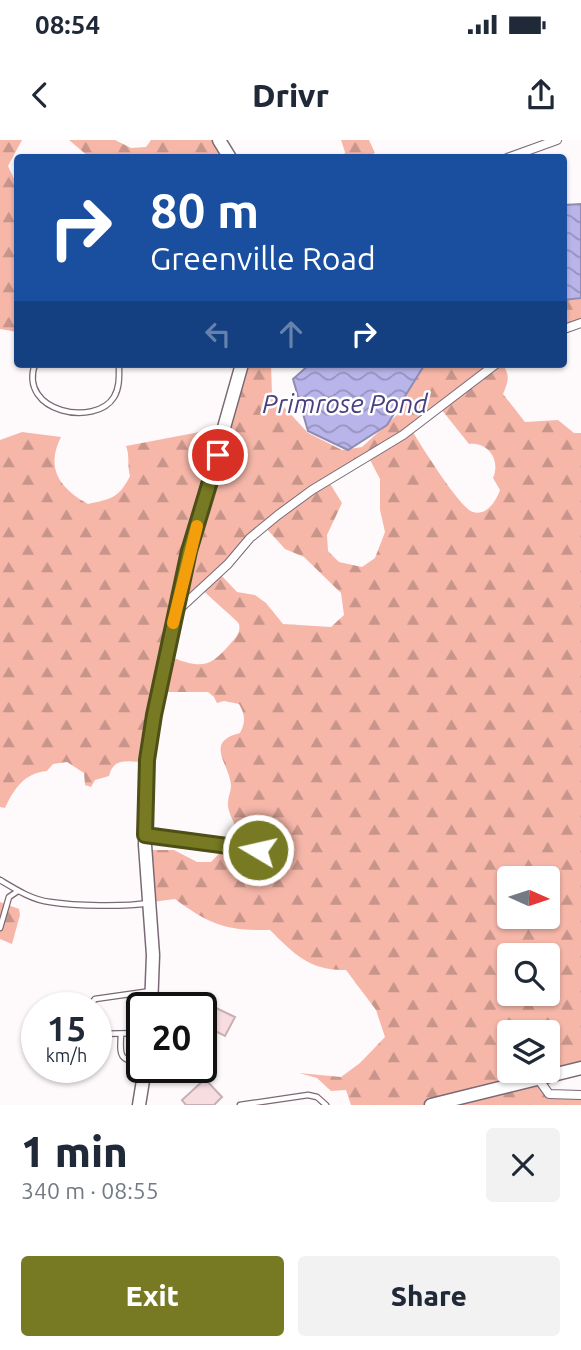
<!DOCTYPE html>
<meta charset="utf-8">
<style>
body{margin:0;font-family:Ubuntu,sans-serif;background:#f2f2f3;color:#1f2937;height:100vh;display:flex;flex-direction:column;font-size:26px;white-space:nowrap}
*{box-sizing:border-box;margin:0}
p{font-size:23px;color:#747a83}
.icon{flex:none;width:38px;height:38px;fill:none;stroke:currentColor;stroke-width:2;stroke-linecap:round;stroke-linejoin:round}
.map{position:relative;height:965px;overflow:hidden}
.details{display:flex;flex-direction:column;background:#fff;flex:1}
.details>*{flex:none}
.guide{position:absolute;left:14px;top:14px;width:553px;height:214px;border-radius:7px;box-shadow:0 2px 5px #0004;background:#1a4fa0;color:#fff;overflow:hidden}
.needle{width:46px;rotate:93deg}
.controls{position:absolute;left:497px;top:726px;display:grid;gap:14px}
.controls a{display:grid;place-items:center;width:63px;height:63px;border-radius:7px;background:#fff;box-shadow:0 2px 5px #0004;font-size:35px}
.speed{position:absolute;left:21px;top:852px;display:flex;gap:14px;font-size:35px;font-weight:700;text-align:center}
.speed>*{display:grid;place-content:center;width:91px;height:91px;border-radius:50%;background:#fff;box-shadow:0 2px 5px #0004;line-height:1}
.speed small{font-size:18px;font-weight:400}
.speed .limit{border:4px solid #111;border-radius:10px;background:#fff;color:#111}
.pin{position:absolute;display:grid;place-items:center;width:60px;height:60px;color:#fff;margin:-30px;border:4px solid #fff;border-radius:50%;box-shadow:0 2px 7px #0007}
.me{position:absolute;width:77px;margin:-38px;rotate:279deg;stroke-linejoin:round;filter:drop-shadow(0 0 5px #0008)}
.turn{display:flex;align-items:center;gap:24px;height:147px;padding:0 21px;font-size:32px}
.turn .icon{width:91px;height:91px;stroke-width:2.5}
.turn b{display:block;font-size:49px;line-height:60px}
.lanes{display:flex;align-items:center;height:66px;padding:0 21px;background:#0003;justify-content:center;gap:35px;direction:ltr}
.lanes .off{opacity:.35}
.round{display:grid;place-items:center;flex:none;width:74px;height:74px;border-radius:7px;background:#f2f2f3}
.summary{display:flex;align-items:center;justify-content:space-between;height:119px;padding:0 21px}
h1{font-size:42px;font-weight:800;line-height:52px}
.action{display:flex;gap:14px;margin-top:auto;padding:14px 21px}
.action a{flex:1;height:80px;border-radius:7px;background:#777a22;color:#fff;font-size:28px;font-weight:800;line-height:80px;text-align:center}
.action a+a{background:#f2f2f3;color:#1f2937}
.status{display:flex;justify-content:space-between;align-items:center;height:49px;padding:0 35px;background:#fff;direction:ltr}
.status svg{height:19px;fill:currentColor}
header{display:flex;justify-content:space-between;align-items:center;height:91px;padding:0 21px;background:#fff;font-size:32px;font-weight:800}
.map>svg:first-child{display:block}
.forest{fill:url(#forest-firs);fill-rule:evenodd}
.water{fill:url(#water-waves);stroke:#918cb3;stroke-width:2}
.building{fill:#f7dce0;stroke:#c7b0b4;stroke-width:2}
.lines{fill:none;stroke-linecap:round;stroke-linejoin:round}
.lane-casing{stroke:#7a6974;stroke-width:7}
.street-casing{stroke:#7a6974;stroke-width:10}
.secondary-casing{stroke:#7a6974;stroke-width:15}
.lane{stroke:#fff;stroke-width:4.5}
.street{stroke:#fff;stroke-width:8}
.secondary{stroke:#fff;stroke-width:12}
.route-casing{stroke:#4d4f16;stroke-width:18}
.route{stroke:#777a22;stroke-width:12}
.slow{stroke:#f59e0b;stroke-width:12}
.labels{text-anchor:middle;stroke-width:5;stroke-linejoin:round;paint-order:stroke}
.water-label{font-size:26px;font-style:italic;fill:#483e80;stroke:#fff}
</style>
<div class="status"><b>08:54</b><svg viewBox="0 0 49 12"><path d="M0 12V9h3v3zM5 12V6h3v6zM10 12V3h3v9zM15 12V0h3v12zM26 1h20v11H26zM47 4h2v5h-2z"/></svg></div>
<header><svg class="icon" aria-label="back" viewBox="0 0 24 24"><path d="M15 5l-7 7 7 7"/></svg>Drivr<svg class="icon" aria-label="share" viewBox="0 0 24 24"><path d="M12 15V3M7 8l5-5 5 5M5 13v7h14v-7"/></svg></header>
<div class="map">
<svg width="581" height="965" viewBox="0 0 581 965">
<defs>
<pattern id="forest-firs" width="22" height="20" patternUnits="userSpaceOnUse" patternTransform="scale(1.75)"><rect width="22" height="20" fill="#f6b7a9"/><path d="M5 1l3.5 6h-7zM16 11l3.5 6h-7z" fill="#c8958a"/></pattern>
<pattern id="water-waves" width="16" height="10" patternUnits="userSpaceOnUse" patternTransform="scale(1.75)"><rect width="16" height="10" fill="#b9b5eb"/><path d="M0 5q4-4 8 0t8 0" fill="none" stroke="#9793bf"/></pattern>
</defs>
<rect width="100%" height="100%" fill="#fefafc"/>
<g class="forest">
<path d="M0,0H22L8,26L17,45V192L0,189Z"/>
<path d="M69,0H115L131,8L146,7L151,0H226L223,2L227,12L217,18L89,17Z"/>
<path d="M341,0H369L375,13L366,17H344L345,12Z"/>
<path d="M581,149V184L564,189V153Z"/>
<path d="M243,224H271L272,254L308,293L342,310L362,307L398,274L418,224H502C511,235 508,242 503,254L525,282L558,280L574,293H581V929L543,939L550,954L581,955V965H351L346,950L331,951L317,938L299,933L341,937L360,923L385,897L376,870L346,830C310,831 294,814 270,790C227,791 210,785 175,759L152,762L147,710H174L197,722H211L239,693C235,684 227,672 228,662C228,657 231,651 231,646C230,624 203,602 240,593C246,582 245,574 239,564L224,561L217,563L214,557L208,552H162L147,622C129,622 114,616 109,636L95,640L91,647L85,645L84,633L67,622L53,624L47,631C24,633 14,649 5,668L0,667V300L22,292L61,297C45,328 60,349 88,364C111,359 119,358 130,336C127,326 130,316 126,306L226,287ZM441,269L469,304C488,302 501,320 493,338L500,350C496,361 487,376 473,372C460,369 421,305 412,291ZM369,318L380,339V370L385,392L375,418L362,427L339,422L328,411L327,395L342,363L329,342ZM265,387L285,409L304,417L341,453L344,475L331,487L283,484L266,463L255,455L237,452L220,434ZM204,451C209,457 238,481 239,484C241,492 236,498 231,503C209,529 201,528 170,517L179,470ZM509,738H548V777H509ZM509,816H548V854H509ZM509,892H548V931H509Z"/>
<path d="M0,762L19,769L20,775L12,804L0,799Z"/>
</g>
<g class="water">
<path d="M581,64V158L564,160V65Z"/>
<path d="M310,224H425L387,285L348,310L308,291L293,239Z"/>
</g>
<g class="building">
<path d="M175,855L192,856L191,868H174Z"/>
<path d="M216,868L235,877L225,896L207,887Z"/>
<path d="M205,939L222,957L214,965H186L182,960Z"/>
</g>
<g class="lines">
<defs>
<g id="lane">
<path d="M35,224C18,273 96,287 114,257C120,247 119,235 119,224"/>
<path d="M146,695L258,710"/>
<path d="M0,740C15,749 32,760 50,762C76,766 123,767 149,763"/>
<path d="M0,788L9,757L18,751"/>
<path d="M88,868L95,859L151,851"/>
<path d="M96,894L142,893"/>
<path d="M121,894C120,915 118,920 142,924"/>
<path d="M240,965L308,955L317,957L326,965"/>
</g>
<g id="street">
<path d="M507,18L557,0"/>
<path d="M564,189L581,183"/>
<path d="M176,472L228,424L250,398L278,375L312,350L403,295L496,224"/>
<path d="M539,940L549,954L581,955"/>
</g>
<g id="secondary">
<path d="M219,0L230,18"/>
<path d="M151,868L153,815L145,705L147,620L154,575L189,411L242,224"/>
<path d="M139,965L145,928"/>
<path d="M431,965L581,928"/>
</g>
</defs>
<use href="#lane" class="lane-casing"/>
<use href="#street" class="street-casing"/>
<use href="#secondary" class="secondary-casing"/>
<use href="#lane" class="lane"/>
<use href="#street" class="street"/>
<use href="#secondary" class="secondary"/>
</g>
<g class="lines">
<defs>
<path id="route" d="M218,315L189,411L154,575L147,620L145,695L258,710"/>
</defs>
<use href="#route" class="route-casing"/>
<use href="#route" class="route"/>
<path class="slow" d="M173,483L197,386"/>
</g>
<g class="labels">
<g class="water-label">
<text x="345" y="273">Primrose Pond</text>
</g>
</g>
</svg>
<div class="controls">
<a><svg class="needle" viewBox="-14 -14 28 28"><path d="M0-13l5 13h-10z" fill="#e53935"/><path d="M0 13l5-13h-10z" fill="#747a83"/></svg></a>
<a><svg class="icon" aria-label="search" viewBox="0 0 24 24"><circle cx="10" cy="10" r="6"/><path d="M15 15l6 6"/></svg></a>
<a><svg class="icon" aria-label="layers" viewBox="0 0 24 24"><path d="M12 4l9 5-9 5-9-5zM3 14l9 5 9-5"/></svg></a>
</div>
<div class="speed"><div>15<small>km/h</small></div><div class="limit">20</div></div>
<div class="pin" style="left:218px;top:315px;background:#d93025"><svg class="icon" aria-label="arrive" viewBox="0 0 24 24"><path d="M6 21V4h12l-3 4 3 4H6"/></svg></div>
<svg class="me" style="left:258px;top:710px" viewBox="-20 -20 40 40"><circle r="17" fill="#777a22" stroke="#fff" stroke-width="3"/><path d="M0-11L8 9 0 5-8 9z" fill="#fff"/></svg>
<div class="guide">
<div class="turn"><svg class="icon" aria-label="right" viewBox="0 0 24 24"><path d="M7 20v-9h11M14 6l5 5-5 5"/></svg><div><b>80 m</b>Greenville Road</div></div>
<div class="lanes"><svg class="icon off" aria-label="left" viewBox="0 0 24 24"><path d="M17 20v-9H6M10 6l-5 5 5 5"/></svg><svg class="icon off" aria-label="ahead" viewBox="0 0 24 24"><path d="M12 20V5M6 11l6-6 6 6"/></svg><svg class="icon" aria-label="right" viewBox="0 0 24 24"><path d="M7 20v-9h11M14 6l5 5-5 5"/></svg></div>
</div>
</div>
<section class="details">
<div class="summary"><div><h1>1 min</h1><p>340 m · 08:55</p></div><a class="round"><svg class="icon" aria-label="close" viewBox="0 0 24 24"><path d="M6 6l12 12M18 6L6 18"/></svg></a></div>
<div class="action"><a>Exit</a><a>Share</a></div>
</section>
